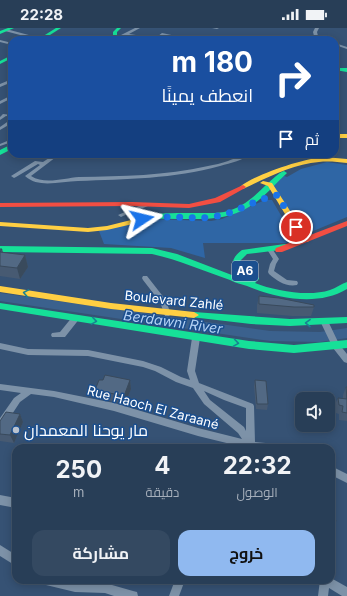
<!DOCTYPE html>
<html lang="ar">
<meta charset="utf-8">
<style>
body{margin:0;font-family:Inter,Cairo,sans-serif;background:#344961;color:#f1f3f6;direction:rtl;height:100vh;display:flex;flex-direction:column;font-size:15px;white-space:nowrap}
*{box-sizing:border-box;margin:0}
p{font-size:13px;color:#a5aeba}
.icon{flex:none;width:22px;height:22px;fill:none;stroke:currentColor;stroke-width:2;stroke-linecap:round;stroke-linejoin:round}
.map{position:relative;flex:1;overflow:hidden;direction:ltr}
.details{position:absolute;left:12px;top:416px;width:323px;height:140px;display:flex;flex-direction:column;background:#283e57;border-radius:12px;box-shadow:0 2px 10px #0003,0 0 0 1px #44576d;direction:rtl}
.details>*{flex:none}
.top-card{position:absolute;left:8px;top:8px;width:331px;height:122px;border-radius:12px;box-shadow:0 2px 10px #0003,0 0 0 1px #44576d;direction:rtl;background:#1a4fa0;color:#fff;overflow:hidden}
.buttons{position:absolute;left:295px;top:364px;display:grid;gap:8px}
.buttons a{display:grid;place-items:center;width:40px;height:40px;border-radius:8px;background:#283e57;box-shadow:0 2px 10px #0003,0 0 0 1px #44576d;font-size:20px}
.pin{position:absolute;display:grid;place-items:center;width:34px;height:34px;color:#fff;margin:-17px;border:2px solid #fff;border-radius:50%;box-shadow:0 1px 4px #0007}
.me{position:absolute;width:44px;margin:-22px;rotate:80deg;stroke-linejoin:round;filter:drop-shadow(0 0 3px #0008)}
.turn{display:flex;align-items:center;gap:14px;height:84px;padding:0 20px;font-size:18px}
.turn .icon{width:52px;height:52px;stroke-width:2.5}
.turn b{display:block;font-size:28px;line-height:34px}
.then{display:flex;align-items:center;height:38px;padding:0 20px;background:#0003;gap:8px;font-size:15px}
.eta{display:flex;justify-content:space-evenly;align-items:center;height:68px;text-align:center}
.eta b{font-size:24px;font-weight:700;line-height:28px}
.cta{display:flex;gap:8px;margin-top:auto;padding:8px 20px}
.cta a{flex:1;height:46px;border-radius:12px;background:#90b9f0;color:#111;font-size:16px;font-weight:700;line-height:46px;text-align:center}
.cta a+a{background:#344961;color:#f1f3f6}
.status{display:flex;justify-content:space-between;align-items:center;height:28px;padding:0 20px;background:#283e57;direction:ltr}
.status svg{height:11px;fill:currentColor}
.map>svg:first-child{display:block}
.green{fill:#2f66a5}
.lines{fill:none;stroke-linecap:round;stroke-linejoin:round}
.river{fill:#3b618d;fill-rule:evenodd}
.street{fill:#7d92a8;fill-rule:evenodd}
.fast{fill:#16e098;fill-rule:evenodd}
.slow{fill:#ffcf43;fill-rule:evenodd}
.jam{fill:#f24e42;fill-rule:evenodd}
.wall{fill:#475a72}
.shaded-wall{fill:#394a5c}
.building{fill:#526984;stroke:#394a5c}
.oneway{stroke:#198292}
.route{stroke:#1a73e8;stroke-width:7;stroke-dasharray:0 12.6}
.poi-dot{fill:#b9c2ce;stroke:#1b4f8f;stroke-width:1.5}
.labels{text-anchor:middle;stroke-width:3;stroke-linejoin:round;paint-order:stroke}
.shield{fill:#1b4f8f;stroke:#bbcadd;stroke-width:1}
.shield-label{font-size:12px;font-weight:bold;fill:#fff}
.street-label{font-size:13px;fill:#fff;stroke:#1b4f8f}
.water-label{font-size:14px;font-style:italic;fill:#b5d3f5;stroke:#1b4f8f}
.near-poi-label{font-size:16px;fill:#fff;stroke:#1b4f8f;text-anchor:start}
</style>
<div class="status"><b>22:28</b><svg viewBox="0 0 49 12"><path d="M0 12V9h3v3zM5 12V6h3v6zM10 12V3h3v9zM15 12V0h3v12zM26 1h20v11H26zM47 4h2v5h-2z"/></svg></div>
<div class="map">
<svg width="347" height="568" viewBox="0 0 347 568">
<rect width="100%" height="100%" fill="#365274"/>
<g class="green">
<path d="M327,134L347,137V189L306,206H301L270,159L284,148L287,149L301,141Z"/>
<path d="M265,172H272L293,208L286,215H203L205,230L171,220L104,216L99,203L152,191L211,193L222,191Z"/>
</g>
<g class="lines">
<path class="river" d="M0,265L270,303L320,304L347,300V310L320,314L270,313L0,273Z"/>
<g class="street">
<path d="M135,0H140L129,6L143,8V10L126,7L116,12L113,11Z"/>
<path d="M212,0H219L217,1Z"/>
<path d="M315,0H319L317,4L319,12H315L313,4Z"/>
<path d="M6,1L44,11L45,12H39L5,3Z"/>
<path d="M162,5L190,11L192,12H185L164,7L157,12H153Z"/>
<path d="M70,11L77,12H68Z"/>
<path d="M0,12L12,15V17L0,14Z"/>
<path d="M335,15L347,19V21L335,17Z"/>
<path d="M12,51V54L0,59V56Z"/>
<path d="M12,67V70L0,76V73Z"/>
<path d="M3,86L12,87V89L6,88L0,92V89Z"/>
<path d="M10,92H12V95L0,102V99Z"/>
<path d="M12,111V114L0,118V116Z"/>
<path d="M55,126H60L31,148C45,157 64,150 79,149C122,148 165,148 208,138C214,137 222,135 228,133C236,130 243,126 251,126C243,132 231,135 220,138C174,151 126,151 78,153C61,153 39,161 25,148L40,137L38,136L16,149L14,150L11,148L35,133L43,134Z"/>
<path d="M146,175L148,176V178L123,188L121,189L118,187Z"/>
<path d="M271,221L273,222L279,231L276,236L274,243L287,252L297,253L298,255L297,257C286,259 277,253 269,246L268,244L270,236L273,231L268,223Z"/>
<path d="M143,248H147L165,271L171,286L169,288H165L160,274L143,252L142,250Z"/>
<path d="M76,287L80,290L65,309H52L51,307L52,305L60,304L73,288Z"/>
<path d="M325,292L328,293L339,316L347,326V335L344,334L333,320L321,295L322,293Z"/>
<path d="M196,307L199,308L200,310L195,343L199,355L253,376L254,378L255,414L276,416L279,417L280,420H247L198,408L114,383L54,369L31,366L20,374L3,400L0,401V390L14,370L21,365L0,362V356L54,363L114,375L198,400L242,411L238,405L204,376L193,360L176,354L155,343L143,339L88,328L28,327L0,321V315L28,321L88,322L143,333L161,339L181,349L190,352L187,343L192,310L193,308ZM204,363L224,372L246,380V403L244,399L210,372Z"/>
<path d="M331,438L347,446V455L331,447Z"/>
<path d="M0,467L16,470V480L0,477Z"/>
<path d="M0,517L16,527V538L0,528Z"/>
<path d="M331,550L347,559V568H342L329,560L328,568H318L320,552H331Z"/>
<path d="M41,552H68L75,554L105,555L133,563L137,564L138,568H114L105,565L75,564L46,557L42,556Z"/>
<path d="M175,552H185L179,568H169Z"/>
</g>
<g class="fast">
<path d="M8,0H14L0,6V3Z"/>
<path d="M56,0H61L42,12H37Z"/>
<path d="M117,0H121L117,4V12H113V4Z"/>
<path d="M12,27V30L0,36V33Z"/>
<path d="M335,40H347V44L335,42Z"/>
<path d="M12,116V121L0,127V122Z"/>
<path d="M284,143L287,145L286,146C274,157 263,171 249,179C220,197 183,189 151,191L147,189C156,182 208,187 224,184C242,180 254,169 267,156C272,152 278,145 284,143Z"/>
<path d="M285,216L288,217L289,219L288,221L247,226L240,233L242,243L249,251L255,248L258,249L259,251L255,255C275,263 309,269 330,262C336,260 341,256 347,254V261C317,279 277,270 247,258C242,256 235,255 230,252C204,243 179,232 152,226L0,224V218L152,220L177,226L237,249C230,238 231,230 242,222Z"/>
<path d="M0,275L249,313L294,317L347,312V320L294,325L249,321L0,281Z"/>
<path d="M194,284L290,291L347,289V295L290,298L251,296L191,289L189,287L191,285Z"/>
</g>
<g class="slow">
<rect x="335" y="106" width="12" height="4"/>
<path d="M324,129L347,131V135C338,134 328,133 319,134C294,136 268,149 245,160L243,161L240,159C253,147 305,130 324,129Z"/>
<path d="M263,153L272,155L309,212L308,214H302L268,158L260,155Z"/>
<path d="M151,187H154V191L107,202L88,204L0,198V194L88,200L107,198Z"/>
<path d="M0,258L111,275L194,284L199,287L194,290L111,281L0,264Z"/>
</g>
<g class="jam">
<path d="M243,157L246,159L245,160L220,174L189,180L132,178L0,179V175L132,174L189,176L215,170Z"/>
<path d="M347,193V198L282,224H276L275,222L276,220Z"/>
</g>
</g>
<g class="wall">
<path d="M0,221H2L3,224L25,227L28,239L20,251L0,248Z"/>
<path d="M259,268L314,279L311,288H292L257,285V277Z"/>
<path d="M130,352L131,361L125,376L97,370L95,362Z"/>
<path d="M255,352L268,376L267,382L256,381L254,358Z"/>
<path d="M346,359H347V393L339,392V386L336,385L334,378L338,370L343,371V367Z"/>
<path d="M20,386L23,394L14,415L0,413V393Z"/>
</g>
<g class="shaded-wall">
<path d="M25,227L28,239L20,251L17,240Z"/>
<path d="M130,352L131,361L125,376L124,368Z"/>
<path d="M20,386L23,394L14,415L10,407Z"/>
</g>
<g class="building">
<path d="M0,221H2L0,224L25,227L17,240L0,238Z"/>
<path d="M259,268L279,270L314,277V279H294L259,276Z"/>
<path d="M105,347L130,352L124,368L95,362L99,352H103Z"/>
<path d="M255,352L266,353L268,376H257Z"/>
<path d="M346,359H347V371Z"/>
<path d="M338,370L347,371V385L342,384L343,378L339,377Z"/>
<path d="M6,384L20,386L10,407L0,406V393Z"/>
<path d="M331,488L336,492L333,504L331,503Z"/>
</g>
<defs><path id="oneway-chevron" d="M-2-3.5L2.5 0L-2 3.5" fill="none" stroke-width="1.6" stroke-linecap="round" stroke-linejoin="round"/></defs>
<g class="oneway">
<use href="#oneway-chevron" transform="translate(26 265) rotate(-170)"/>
<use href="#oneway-chevron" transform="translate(94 293) rotate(9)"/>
<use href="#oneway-chevron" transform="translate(308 295) rotate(-179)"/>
<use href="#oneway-chevron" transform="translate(236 315) rotate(9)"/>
</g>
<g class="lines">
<path class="route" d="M142,191C167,186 188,192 212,189C235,186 254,172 276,167L278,168L296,199"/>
</g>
<circle class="poi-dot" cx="16" cy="402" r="4"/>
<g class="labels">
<rect class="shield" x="232" y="233" width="26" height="20" rx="3"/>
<g class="shield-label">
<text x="245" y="247">A6</text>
</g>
<g class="street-label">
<text transform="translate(174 272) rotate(6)" y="5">Boulevard Zahlé</text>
<text transform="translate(153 379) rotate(15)" y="5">Rue Haoch El Zaraané</text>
</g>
<g class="water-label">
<text transform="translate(173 294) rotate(8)" y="5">Berdawni River</text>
</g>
<g class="near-poi-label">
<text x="24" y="408">مار يوحنا المعمدان</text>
</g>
</g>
</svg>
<div class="buttons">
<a><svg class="icon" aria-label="sound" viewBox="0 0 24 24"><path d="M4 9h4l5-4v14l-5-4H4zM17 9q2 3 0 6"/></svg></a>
</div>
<div class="pin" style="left:296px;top:199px;background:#d93025"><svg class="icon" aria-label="arrive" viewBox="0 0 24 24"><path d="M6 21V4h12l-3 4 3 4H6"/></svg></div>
<svg class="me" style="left:142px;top:191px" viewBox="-20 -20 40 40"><path d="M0-17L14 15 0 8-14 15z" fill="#1a73e8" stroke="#fff" stroke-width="4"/></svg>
<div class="top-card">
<div class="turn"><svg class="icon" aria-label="right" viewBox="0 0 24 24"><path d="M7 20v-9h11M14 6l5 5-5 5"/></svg><div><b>180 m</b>انعطف يمينًا</div></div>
<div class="then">ثم<svg class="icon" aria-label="arrive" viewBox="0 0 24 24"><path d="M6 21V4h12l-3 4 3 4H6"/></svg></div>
</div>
<section class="details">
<div class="eta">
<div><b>22:32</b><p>الوصول</p></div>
<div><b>4</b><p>دقيقة</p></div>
<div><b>250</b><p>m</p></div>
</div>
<div class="cta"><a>خروج</a><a>مشاركة</a></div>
</section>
</div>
